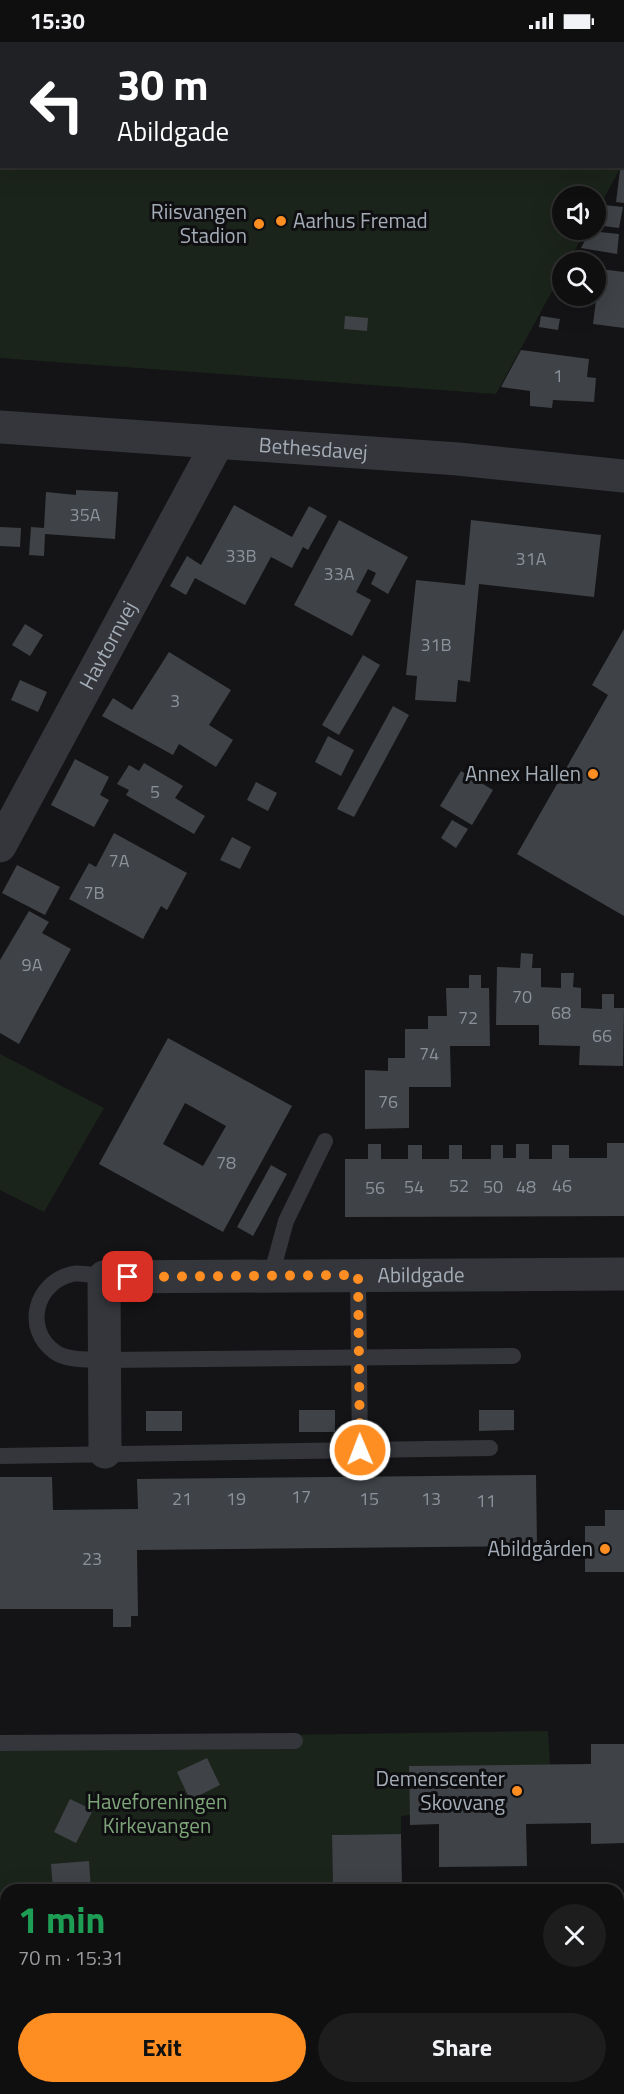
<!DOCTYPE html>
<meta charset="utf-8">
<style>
body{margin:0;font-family:"Titillium Web",sans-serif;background:#1d1d1e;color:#f1f3f6;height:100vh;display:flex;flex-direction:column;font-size:22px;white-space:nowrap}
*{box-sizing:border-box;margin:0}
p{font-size:20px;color:#9b9c9f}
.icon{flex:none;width:33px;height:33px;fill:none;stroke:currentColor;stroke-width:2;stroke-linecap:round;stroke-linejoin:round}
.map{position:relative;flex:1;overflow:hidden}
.drawer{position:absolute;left:0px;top:1842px;width:624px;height:210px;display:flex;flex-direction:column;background:#0f0f10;border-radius:18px 18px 0 0;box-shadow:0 6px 24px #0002,0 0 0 2px #2f2f30}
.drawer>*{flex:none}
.banner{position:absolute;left:0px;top:0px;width:624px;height:126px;box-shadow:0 6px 24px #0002,0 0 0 2px #2f2f30;background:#202124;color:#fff;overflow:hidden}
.controls{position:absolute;left:552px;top:144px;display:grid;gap:12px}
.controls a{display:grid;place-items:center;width:54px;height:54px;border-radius:50%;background:#0f0f10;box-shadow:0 6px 24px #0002,0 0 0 2px #2f2f30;font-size:30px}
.pin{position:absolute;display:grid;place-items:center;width:51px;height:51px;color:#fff;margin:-26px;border-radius:12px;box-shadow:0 3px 9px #0006}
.me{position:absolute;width:66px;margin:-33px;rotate:359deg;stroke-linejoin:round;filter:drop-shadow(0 0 4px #0008)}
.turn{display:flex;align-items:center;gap:21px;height:126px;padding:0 18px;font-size:27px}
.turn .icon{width:78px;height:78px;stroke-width:2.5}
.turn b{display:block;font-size:42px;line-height:51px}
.round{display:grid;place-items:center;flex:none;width:63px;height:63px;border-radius:32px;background:#1d1d1e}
.overview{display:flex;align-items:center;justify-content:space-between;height:102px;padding:0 18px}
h1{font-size:36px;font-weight:700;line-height:45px;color:#1e9e55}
.cta{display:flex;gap:12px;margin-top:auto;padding:12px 18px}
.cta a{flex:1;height:69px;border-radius:36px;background:#ff8e22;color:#111;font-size:24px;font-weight:700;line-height:69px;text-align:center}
.cta a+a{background:#1d1d1e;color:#f1f3f6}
.status{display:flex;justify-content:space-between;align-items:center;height:42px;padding:0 30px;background:#0f0f10;direction:ltr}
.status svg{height:16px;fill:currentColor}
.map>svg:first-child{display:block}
.green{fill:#1b241b}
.building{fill:#3f4246;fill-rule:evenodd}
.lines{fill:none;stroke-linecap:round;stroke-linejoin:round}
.service{stroke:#34363b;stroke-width:16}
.minor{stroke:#34363b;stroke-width:33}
.tertiary{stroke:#34363b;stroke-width:33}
.route{stroke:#ff8e22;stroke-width:10;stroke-dasharray:0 18}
.poi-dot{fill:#ff8e22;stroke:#0f0f11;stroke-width:2}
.labels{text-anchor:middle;stroke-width:6;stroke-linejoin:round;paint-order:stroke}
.number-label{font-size:18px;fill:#8b929b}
.poi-label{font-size:21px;fill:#a4adb7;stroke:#0f0f11;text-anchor:end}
.street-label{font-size:21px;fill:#a4adb7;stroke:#0f0f11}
.park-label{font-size:21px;fill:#7ea479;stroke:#0f0f11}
</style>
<div class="status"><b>15:30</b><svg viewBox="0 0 49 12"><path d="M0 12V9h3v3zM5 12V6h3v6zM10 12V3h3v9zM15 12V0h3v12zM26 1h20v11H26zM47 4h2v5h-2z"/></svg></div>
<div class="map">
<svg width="624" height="2052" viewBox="0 0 624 2052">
<rect width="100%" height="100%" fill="#141416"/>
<g class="green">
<path d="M0,0H624V119L623,122L622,2H2V124L621,125L596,171V154H562V188H586L568,220H562V231L496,352L0,316Z"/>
<path d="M0,1012L104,1066L44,1170L0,1148Z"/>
<path d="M548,1689L550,1723L409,1724L410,1773L401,1774V1792L332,1793L333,1848H6V2031H0V1702L283,1693Z"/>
<path d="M0,2042H6V2046H71L169,2052H0Z"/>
<path d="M244,2046H612L610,2052H337Z"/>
</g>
<g class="building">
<path d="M620,128H624V161L616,160Z"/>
<path d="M604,163L623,165L619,186L596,183Z"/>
<path d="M590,189L619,192L617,212L581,206Z"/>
<path d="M600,227L624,230V286L593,282Z"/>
<path d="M561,254H584L579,266L559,258Z"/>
<path d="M345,274L368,276L367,289L344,287Z"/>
<path d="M541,274L560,277L558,288L539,285Z"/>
<path d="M521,308L589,317L587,335L596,336L594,360L553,358L552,366L530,364V349L501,345Z"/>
<path d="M76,448L118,450L115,497L45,492L44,514L29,513L31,485L44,486L46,450L76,453Z"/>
<path d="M234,463L292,495L309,464L327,474L308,508L303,505L292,526L271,515L245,563L195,536L186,553L170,544L187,514L201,523Z"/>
<path d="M339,478L408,515L388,552L371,542L376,531L368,527L356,550L371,558L352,594L294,563Z"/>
<path d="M471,478L601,493L594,555L479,542L470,640L458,638L456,660L415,658L417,634L406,633L416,538L465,543Z"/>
<path d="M0,485L21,486L20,505L0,504Z"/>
<path d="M25,582L43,593L30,614L12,603Z"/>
<path d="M624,587V874L517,812L608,653L592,643Z"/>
<path d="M169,610L231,648L209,683L233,698L216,725L179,702L173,713L102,674L113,656L132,668Z"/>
<path d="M363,613L380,623L339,693L322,683Z"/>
<path d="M20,638L47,650L38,670L11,658Z"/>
<path d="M393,664L409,673L354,775L337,767Z"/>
<path d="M328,694L354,708L341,734L315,720Z"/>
<path d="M75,717L109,735L100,753L109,758L94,785L51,763Z"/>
<path d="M144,721L183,744L175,756L205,774L194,792L126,753L129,748L117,742L129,723L139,729Z"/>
<path d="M461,729L493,748L472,783L440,764Z"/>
<path d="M256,740L277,751L268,769L247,758Z"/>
<path d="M452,778L468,787L456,806L441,796Z"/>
<path d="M114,791L187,831L167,868L161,864L143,897L69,857L89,821L96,825Z"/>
<path d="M232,795L251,805L240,827L220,818Z"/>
<path d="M17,823L60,845L45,873L2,851Z"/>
<path d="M29,869L49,880L42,891L71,907L19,1002L0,991V918Z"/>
<path d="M521,911L533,912L532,926H541V945L561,946V931H574L573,945L581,946V966L602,967V952H614V966H624L623,1024L579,1023L580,1004L539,1003V983H496L497,925L520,926Z"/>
<path d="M469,933H481V946H489L490,1004H450L451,1045H409V1086L365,1087V1028L388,1029V1016H405V987H428V974H447L446,946H469Z"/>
<path d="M168,996L292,1064L223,1190L99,1122ZM185,1061L226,1084L203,1124L163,1102Z"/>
<path d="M607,1101H624V1174L345,1175V1117H368V1102H381V1117H408V1103H422V1117H449V1103H462V1117H491V1103H503V1116H516V1102H529V1117H552V1103H569V1116H607Z"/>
<path d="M271,1123L287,1132L253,1194L237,1185Z"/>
<rect x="299" y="1368" width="36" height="22"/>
<path d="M479,1368H514V1388L479,1389Z"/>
<rect x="146" y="1369" width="36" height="20"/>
<path d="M536,1433L537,1504L137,1508L138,1574H131V1585H113V1567H0V1435H52L53,1468L138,1467L137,1437Z"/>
<path d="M605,1468H624V1530H585V1484H605Z"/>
<path d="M591,1702H624V1801L591,1802V1781L526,1782L527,1824L439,1825V1782L410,1783L409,1724L591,1722Z"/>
<path d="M207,1716L220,1743L190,1758L177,1730Z"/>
<path d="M70,1757L93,1768L76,1801L54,1790Z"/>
<path d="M401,1792L402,1848H333L332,1793Z"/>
<path d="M89,1819L91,1848H53L51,1822Z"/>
<rect x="618" y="1937" width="6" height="68"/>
</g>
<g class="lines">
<g class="service">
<path d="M358,1233L360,1408"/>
<path d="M271,1234L286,1179L325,1099"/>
<path d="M104,1235C94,1234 81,1230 72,1232C35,1241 23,1287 55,1310C67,1319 90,1317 105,1318L513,1314"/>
<path d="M0,1414L490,1406"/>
<path d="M0,1701L295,1699"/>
<path d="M0,1922L6,1921"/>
<path d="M452,2046L467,2052"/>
</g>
<g class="minor">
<path id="s1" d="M0,804L217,402"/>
<path id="s2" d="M105,1410L104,1235L624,1232"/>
</g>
<path class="tertiary" id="s3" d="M0,385L458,417L624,434"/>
</g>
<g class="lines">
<path class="route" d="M128,1235L358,1233L360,1408"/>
</g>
<g class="poi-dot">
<circle cx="281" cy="179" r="6"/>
<circle cx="259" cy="182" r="6"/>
<circle cx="593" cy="732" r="6"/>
<circle cx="605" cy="1507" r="6"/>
<circle cx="517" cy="1749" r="6"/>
</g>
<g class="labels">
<g class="number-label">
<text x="558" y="340">1</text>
<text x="85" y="479">35A</text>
<text x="241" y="520">33B</text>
<text x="531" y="523">31A</text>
<text x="339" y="538">33A</text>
<text x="436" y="609">31B</text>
<text x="175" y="665">3</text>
<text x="155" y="756">5</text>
<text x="119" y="825">7A</text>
<text x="94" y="857">7B</text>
<text x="32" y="929">9A</text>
<text x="522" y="961">70</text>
<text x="561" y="977">68</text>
<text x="468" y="982">72</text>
<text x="602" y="1000">66</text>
<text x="429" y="1018">74</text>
<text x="388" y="1066">76</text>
<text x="226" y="1127">78</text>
<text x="459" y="1150">52</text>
<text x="562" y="1150">46</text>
<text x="414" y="1151">54</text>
<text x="493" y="1151">50</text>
<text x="526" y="1151">48</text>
<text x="375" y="1152">56</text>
<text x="301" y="1461">17</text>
<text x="182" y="1463">21</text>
<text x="236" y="1463">19</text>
<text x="369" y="1463">15</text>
<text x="431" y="1463">13</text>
<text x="486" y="1465">11</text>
<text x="92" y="1523">23</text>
</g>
<g class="poi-label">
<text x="247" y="177">Riisvangen<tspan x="247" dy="24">Stadion</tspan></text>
<text x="293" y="186" text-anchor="start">Aarhus Fremad</text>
<text x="581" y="739">Annex Hallen</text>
<text x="593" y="1514">Abildgården</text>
<text x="505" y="1744">Demenscenter<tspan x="505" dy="24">Skovvang</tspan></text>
</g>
<g class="street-label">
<text dy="7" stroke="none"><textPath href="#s3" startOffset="314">Bethesdavej</textPath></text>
<text dy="7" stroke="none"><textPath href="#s1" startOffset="228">Havtornvej</textPath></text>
<text dy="7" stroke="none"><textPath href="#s2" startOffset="492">Abildgade</textPath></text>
</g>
<g class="park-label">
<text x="157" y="1767">Haveforeningen<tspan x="157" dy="24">Kirkevangen</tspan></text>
</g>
</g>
</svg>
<div class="controls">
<a><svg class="icon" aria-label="sound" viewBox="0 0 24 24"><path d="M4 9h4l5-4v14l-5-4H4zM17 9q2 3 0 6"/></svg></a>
<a><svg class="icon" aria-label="search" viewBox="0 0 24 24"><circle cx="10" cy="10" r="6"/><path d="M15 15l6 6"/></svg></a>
</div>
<div class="pin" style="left:128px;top:1235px;background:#d93025"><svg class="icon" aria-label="arrive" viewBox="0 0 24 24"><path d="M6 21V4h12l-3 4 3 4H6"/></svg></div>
<svg class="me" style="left:360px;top:1408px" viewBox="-20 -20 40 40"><circle r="17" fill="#ff8e22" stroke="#fff" stroke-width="3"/><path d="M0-11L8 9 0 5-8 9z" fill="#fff"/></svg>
<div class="banner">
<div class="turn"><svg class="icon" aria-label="left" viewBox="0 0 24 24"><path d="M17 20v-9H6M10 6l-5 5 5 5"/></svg><div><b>30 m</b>Abildgade</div></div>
</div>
<section class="drawer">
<div class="overview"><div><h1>1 min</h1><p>70 m · 15:31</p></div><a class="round"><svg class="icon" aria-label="close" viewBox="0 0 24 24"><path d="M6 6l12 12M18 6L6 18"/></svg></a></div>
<div class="cta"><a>Exit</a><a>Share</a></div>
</section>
</div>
